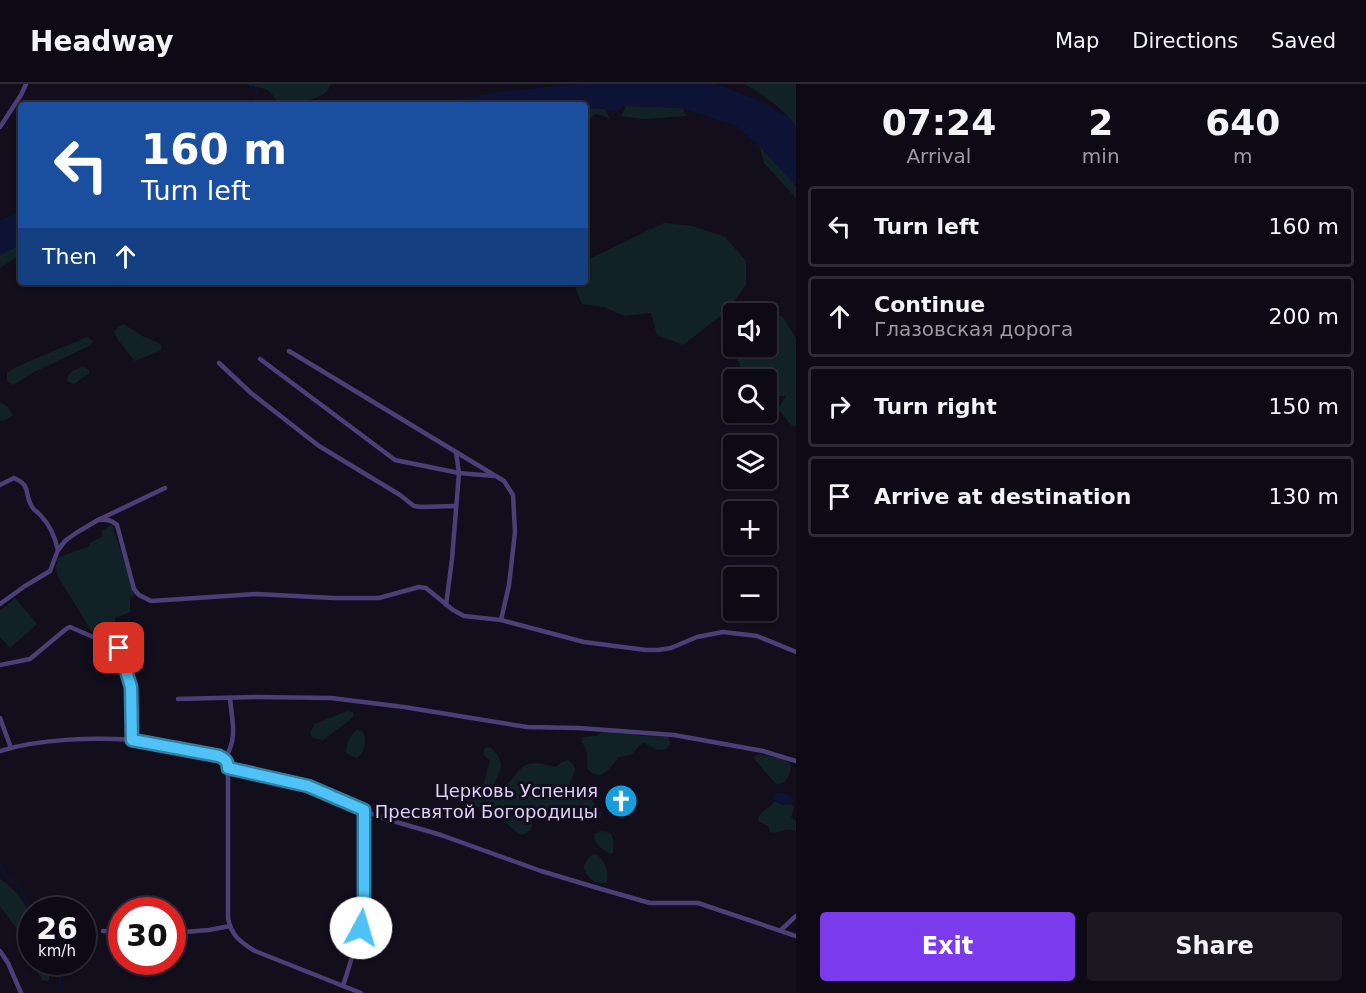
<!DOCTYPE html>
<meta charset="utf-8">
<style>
body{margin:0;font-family:"DejaVu Sans",sans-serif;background:#1c1822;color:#f1f3f6;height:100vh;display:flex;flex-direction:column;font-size:22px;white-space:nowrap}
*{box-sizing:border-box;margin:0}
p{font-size:20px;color:#9b9aa0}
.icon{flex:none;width:33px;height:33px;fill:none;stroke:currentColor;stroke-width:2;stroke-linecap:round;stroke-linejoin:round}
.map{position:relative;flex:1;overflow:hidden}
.panel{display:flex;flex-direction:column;background:#0e0a15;width:570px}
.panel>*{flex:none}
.hud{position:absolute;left:18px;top:18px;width:570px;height:183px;border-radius:6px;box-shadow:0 2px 4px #0004,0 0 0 2px #2e2b34;background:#1a4fa0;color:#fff;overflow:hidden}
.buttons{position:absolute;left:723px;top:219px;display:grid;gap:12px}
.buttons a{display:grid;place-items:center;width:54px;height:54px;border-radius:6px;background:#0e0a15;box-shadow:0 2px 4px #0004,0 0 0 2px #2e2b34;font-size:30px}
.speed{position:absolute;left:18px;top:813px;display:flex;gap:12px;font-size:30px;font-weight:700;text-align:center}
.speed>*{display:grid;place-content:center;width:78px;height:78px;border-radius:50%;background:#0e0a15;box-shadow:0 2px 4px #0004,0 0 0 2px #2e2b34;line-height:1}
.speed small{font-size:15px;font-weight:400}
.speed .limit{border:9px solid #d22;background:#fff;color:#111}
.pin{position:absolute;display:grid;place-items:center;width:51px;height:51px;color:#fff;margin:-26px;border-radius:12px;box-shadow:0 3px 9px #0006}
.me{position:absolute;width:66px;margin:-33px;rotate:6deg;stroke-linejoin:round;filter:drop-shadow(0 0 4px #0008)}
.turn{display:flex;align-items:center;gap:21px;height:126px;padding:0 24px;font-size:27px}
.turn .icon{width:78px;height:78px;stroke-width:2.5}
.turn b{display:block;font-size:42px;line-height:51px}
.then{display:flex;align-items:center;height:57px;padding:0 24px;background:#0003;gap:12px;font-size:22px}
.eta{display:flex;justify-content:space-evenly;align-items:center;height:102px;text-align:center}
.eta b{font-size:36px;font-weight:700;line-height:42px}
.cta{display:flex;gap:12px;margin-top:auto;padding:12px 24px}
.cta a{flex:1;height:69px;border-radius:6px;background:#7c3aed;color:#fff;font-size:24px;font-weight:700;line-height:69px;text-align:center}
.cta a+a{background:#1c1822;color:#f1f3f6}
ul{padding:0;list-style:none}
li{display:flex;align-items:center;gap:18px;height:81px;margin:0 12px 9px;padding:0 12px;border:3px solid #2e2b34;border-radius:6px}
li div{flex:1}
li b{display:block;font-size:22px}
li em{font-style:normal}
header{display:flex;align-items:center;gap:36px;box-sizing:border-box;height:84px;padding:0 30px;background:#0e0a15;border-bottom:2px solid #2e2b34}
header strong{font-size:28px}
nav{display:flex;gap:33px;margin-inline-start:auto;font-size:21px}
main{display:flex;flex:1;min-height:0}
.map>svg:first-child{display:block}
.green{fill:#112226}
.water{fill:#0d1335}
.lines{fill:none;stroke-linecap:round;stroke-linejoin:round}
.stream{stroke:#0d1335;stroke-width:1.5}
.minor{stroke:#4c3e76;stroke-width:4.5}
.route-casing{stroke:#337fa1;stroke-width:15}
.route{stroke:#4fc3f7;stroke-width:10}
.labels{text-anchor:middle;stroke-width:6;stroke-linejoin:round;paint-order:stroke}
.poi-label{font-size:18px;fill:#ddcefa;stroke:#130e1c;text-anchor:end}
</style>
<header>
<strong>Headway</strong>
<nav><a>Map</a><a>Directions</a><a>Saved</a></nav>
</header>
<main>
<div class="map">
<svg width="796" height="909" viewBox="0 0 796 909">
<rect width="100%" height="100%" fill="#130e1c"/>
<g class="green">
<path d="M247,0H331C331,1 327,8 326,8C321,14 291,22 284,20C275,18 273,8 265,5C258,2 253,4 247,0Z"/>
<path d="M745,0H796V43C783,24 765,12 745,0Z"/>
<path d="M626,22L683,24L686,32L643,35L621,32Z"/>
<path d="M585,25H605L610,35L597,30L585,36Z"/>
<path d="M760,63L792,97L796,102V114L764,79Z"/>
<path d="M664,139L692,142L725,153L746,177V201L727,227L683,261L657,251L651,229L624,232L604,223L582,220L573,198H585V180L589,175Z"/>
<path d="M16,163L20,171L0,184V171Z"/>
<path d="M767,231L782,232L796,254V342H792L778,325L786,312L767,313L766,296L746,295L730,258L733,252L734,262H766Z"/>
<path d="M123,240C131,244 137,249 144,253C151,256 156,256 162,262L160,267L135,277L118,256L114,247Z"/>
<path d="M87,253L93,257L91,261L34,288L13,301L7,297V289L16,283Z"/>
<path d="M83,283L89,286V289L74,300L67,297L68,291L74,286Z"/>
<path d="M0,318L7,322L13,331L6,336L0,337Z"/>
<path d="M112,441L135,511L130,512V528L115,534L118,557L103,551L97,545L92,548L57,491L56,482L59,473L90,462L89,459L102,453V446Z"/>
<path d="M15,514L37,540L10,564L0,553V527Z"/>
<path d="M347,627L353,628L354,631L351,635L323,656L317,655L312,653L310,649L315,640Z"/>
<path d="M356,646L362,647C368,655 365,668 357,674L351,672L346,669C346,659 349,654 356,646Z"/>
<path d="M603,648L644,652L667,653L669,654L670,660L666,665L658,666L644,659L640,661L631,671L619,673L608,686L600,691C581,688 590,679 586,666C585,663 583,660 581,657L582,653L596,652Z"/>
<path d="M490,663C496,668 503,677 500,685C499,690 496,694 495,699L498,703C514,703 515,683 529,680C537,678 547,681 555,683L562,678L568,676C582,685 570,691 570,701L587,710L602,729L600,734L595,736L583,735C580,732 580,728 578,726C569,715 547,727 538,733L530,731L526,728L527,737L529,734C537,742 530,747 523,751L519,750L499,733L469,719L463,713L462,707L464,703L469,701L479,708L482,705L490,677L483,670L485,664Z"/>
<path d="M759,670L783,675L790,679C792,688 787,701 776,700L754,675L755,672Z"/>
<path d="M775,717L782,721L791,720L794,724L791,733L796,737V747C782,743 780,751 770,748L768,742L759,738L758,734C761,726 771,724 775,717Z"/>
<path d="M600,747L610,749C615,756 614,760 613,769L610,770C603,766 597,762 594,754L595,750Z"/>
<path d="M596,770C605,776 609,788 607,798C596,803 589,794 584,786V781L590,772Z"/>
<path d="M0,795C14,804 28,820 31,837C34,850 32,864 31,877L19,848L0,822Z"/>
<path d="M32,878H41C46,883 50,888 49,896L46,897L42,896Z"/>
</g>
<g class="water">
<path d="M588,0H715L735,7L766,20L791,35L796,43V102L760,63L736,42L683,24L627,22L614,28L605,25H585V21H425C479,10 533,3 588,0Z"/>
<path d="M21,126V162L16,163L0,171V137Z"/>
<path d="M777,709H783L791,712L793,717L791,720C783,720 777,721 774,713Z"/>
<path d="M518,725L526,728L530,731L527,737C520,737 515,737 511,731L512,727Z"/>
</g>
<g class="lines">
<g class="stream">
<path d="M253,0L257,8L254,21"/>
<path d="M0,780L6,792L22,805L32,832"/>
<path d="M52,878C63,884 60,897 60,909"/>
</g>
<g class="minor">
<path d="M0,43L21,11L26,0"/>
<path d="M289,267L504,397L513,411L515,448L509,501L501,536"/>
<path d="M260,275L395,376L459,389L494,392"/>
<path d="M219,279L251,309L319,362L400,411L414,422L421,423L456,422"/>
<path d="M0,401L14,394C32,402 24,409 31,421C33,426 38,428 41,432C51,442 55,453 58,466"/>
<path d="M98,436C107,435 111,436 117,441L134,505L139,511L151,517L257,510L333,514H379L419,503L426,504L453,526L464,532L501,536L584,558L646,566H658L671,564L697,553L723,548L757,552L796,568"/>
<path d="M0,520L25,502L50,487L58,466L65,457L76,449L98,436L165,404"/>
<path d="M446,521L452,475L459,389L456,368"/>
<path d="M0,581L30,575L66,545L70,543L105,558H113L117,560L131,603L132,656"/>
<path d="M178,615L255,613L331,614L404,623L527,643L579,644L674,651L763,667L796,677"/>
<path d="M0,634L11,664"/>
<path d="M0,667C38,655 93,653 133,656C162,659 190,666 219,672L225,675L228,680V834C231,851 240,858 255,867L361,909"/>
<path d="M225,675C238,653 232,638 230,614"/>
<path d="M228,684L308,702L379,733L441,751L541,787L601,805L650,819H698L796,852"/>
<path d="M781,846L796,832"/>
<path d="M103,847L122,848"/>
<path d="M172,849L209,846L230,842"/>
<path d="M0,867L8,879L21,909"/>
<path d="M343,902L361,844L363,834L364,815V726"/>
</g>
</g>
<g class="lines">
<defs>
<path id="route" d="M119,564L131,603L132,656L219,672C225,675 228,677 228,684L308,702L364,726V815L361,844"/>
</defs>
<use href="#route" class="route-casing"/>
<use href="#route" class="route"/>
</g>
<defs>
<symbol id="church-disc" viewBox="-11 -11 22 22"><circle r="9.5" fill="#189ddc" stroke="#130e1c"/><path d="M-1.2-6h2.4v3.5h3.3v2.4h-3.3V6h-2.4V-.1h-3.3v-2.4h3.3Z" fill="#fff"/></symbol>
</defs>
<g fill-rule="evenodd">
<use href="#church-disc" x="602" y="698" width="38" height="38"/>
</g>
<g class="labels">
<g class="poi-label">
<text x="598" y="713">Церковь Успения<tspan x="598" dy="21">Пресвятой Богородицы</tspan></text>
</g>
</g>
</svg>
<div class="buttons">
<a><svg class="icon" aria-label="sound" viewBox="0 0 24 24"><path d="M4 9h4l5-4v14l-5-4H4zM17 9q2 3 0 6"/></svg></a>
<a><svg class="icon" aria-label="search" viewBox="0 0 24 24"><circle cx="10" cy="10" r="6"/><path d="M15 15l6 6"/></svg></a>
<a><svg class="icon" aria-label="layers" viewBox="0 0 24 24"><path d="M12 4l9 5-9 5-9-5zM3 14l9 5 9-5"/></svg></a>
<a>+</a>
<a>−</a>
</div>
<div class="speed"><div>26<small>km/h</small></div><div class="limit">30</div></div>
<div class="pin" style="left:119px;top:564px;background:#d93025"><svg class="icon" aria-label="arrive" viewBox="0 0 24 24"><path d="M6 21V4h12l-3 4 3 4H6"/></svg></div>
<svg class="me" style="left:361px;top:844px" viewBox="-20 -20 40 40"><circle r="19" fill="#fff"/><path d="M0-13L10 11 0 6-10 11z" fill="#4fc3f7"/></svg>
<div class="hud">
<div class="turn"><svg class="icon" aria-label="left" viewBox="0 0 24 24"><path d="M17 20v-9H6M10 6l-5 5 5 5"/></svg><div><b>160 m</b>Turn left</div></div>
<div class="then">Then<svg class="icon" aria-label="ahead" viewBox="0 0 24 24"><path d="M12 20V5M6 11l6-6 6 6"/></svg></div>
</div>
</div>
<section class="panel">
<div class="eta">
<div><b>07:24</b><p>Arrival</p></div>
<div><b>2</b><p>min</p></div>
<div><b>640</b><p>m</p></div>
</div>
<ul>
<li><svg class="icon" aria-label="left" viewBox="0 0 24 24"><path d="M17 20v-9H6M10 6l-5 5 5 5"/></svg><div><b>Turn left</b></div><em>160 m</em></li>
<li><svg class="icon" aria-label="ahead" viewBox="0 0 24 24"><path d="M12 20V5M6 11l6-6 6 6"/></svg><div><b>Continue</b><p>Глазовская дорога</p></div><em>200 m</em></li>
<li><svg class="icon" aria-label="right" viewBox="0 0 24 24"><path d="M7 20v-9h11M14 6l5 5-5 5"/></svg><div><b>Turn right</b></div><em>150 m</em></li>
<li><svg class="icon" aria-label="arrive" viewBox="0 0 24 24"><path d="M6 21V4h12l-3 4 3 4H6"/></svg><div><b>Arrive at destination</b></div><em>130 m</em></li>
</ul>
<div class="cta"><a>Exit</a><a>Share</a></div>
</section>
</main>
